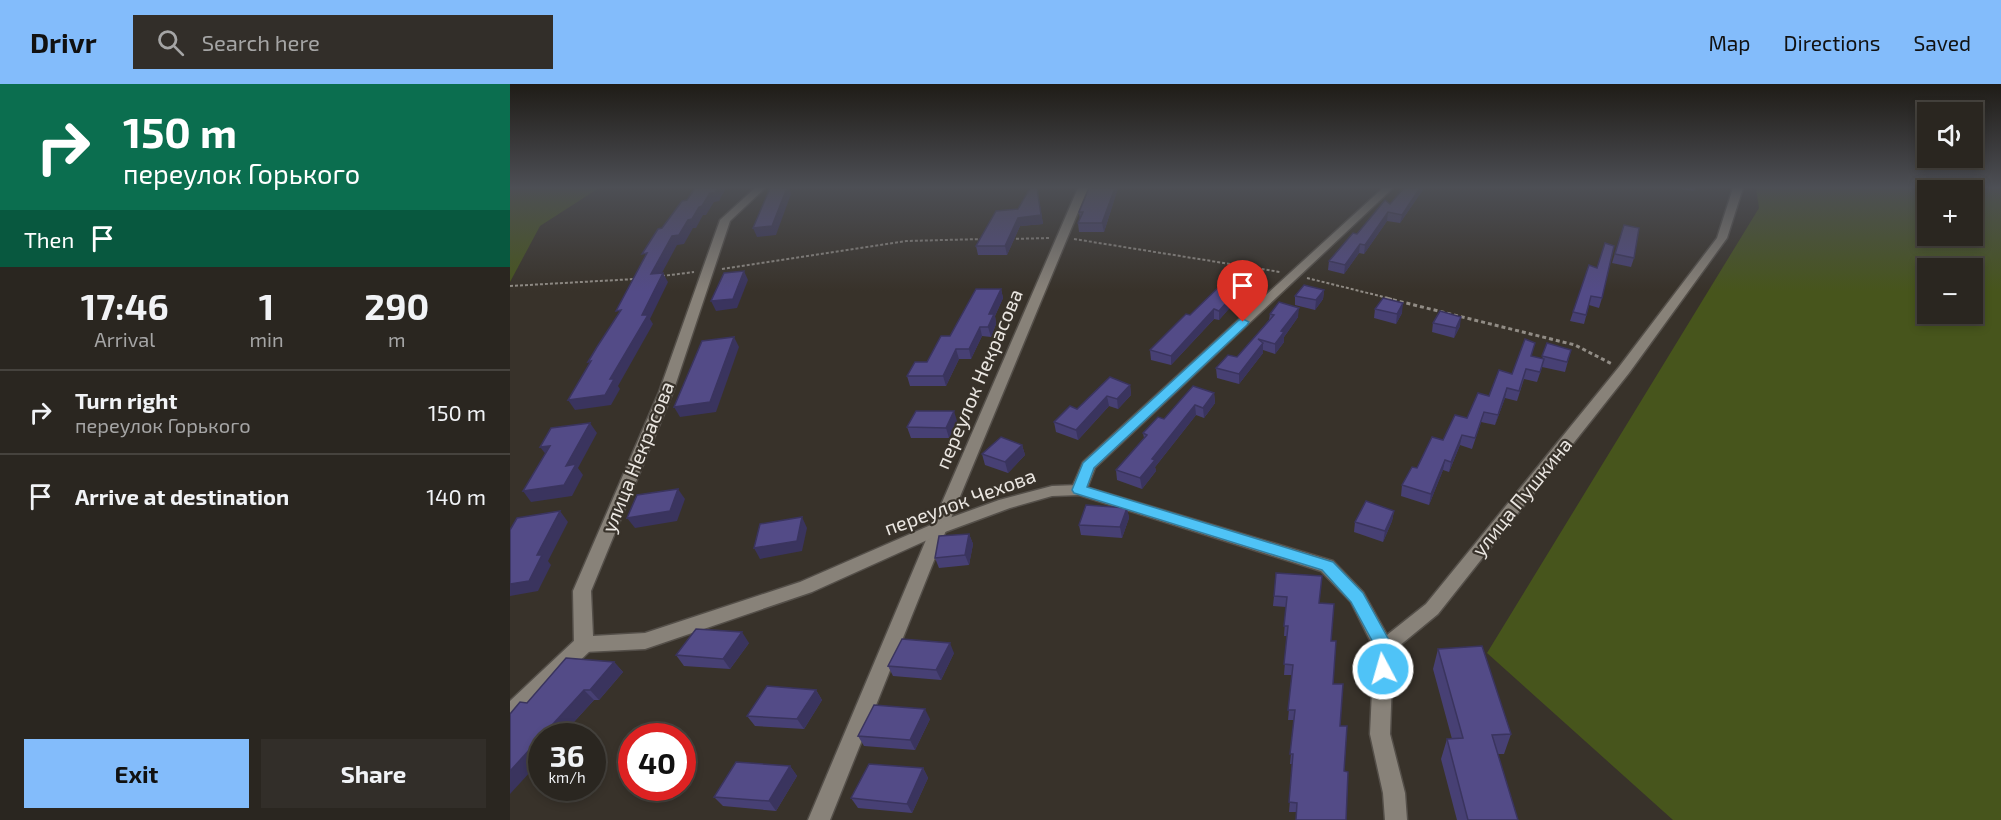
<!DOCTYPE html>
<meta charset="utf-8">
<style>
body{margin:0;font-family:"Exo 2",sans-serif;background:#322e29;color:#f1f3f6;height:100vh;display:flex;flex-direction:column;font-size:22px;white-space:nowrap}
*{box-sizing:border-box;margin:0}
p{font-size:20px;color:#a5a5a5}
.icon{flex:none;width:33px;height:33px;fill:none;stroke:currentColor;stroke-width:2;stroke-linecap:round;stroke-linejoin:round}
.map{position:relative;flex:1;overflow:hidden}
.side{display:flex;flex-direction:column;background:#2a2620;width:510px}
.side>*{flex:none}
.banner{background:#0b6e4f;color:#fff;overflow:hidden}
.controls{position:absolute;left:1407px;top:18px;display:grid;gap:12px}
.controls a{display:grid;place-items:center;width:66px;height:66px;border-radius:0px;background:#2a2620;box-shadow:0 3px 9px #0003,0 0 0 2px #46433e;font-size:30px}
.speed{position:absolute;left:18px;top:639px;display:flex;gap:12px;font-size:30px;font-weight:700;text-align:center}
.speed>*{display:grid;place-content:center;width:78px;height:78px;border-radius:50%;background:#2a2620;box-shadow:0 3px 9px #0003,0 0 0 2px #46433e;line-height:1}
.speed small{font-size:15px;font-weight:400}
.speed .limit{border:9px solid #d22;background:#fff;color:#111}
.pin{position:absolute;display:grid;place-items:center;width:51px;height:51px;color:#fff;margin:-62px -26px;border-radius:50% 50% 50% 0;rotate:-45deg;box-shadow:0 0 6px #0007}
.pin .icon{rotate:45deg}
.me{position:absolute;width:66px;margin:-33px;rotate:354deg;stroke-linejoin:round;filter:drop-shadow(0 0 4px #0008)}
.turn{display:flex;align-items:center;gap:21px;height:126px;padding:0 24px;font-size:27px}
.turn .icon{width:78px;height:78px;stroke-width:2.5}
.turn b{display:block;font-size:42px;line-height:51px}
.then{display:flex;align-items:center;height:57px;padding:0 24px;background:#0003;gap:12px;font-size:22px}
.eta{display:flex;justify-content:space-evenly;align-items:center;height:102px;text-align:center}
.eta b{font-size:36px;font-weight:700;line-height:42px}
.action{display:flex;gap:12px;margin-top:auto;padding:12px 24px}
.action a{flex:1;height:69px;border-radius:0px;background:#83bcfb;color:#111;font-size:24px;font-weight:700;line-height:69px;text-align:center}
.action a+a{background:#322e29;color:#f1f3f6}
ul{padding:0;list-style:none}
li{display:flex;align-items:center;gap:18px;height:84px;padding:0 24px;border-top:2px solid #46433e}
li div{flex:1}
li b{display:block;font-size:22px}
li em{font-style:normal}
header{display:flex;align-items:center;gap:36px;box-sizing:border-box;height:84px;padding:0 30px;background:#83bcfb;color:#111}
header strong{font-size:28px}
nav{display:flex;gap:33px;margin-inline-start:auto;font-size:21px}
.search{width:420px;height:54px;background:#322e29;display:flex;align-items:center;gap:15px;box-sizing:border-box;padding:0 21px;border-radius:0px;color:#a5a5a5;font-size:22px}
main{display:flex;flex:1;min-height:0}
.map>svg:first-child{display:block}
.green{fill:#47551c;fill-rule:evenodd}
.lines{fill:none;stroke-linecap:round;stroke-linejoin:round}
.minor-casing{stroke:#544f49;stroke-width:3}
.tertiary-casing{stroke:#544f49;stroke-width:3}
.path-far1{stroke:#918c85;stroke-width:2;stroke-dasharray:3 2;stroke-linecap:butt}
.path{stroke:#918c85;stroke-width:3;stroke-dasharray:4 3;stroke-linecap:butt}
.minor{fill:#888279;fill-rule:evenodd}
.tertiary{fill:#888279;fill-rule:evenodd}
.wall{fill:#474074}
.shaded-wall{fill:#3a345e}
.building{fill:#534b87;stroke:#3a345e;stroke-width:1.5}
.route{fill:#4fc3f7;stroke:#337fa1;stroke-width:1.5}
.labels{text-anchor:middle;stroke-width:4.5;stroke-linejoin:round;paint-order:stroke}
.street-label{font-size:20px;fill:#eae6e1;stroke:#38322a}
</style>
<header>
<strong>Drivr</strong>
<div class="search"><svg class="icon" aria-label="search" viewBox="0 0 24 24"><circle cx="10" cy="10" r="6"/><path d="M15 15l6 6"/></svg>Search here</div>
<nav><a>Map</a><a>Directions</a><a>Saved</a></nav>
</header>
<main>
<section class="side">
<div class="banner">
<div class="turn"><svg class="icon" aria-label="right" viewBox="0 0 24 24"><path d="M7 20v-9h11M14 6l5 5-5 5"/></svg><div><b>150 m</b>переулок Горького</div></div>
<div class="then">Then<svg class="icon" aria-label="arrive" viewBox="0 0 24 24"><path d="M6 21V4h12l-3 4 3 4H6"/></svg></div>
</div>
<div class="eta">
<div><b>17:46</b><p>Arrival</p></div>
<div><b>1</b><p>min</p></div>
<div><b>290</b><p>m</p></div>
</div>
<ul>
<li><svg class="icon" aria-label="right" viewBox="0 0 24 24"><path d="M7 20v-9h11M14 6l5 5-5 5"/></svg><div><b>Turn right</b><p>переулок Горького</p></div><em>150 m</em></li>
<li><svg class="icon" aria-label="arrive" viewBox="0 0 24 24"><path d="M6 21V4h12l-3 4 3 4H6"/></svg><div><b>Arrive at destination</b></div><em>140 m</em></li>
</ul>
<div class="action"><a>Exit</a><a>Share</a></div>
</section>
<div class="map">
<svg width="1491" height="736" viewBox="0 0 1491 736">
<rect width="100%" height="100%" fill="#38322a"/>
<g class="green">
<path d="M0,104H89L30,142L0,198Z"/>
<path d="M1246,104H1491V736H1163L977,569L1249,124ZM1418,106H1462V152H1418ZM1462,184V230H1418V184Z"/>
</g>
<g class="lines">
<defs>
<g id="minor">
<path d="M568,104H578L437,444L320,736H298L421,444Z"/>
<path d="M873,104H883L585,384L575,410H563L561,406L573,378Z"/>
<path d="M74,552L81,554L84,560L81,566L7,636L0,639V617L67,554Z"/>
</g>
<path id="tertiary" d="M245,104H255L220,137L163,308L81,507L83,552L135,549L290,498L423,440L489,416L542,402L569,401L823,477L853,508L877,551L916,520L1109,283L1207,154L1223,104H1233L1217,154L1119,289L928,530L883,567L880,650L895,709L897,736H875L873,709L860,650L864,564L841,518L811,487L569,411L542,412L500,424L435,448L302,508L135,565L74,568L67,566L64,560L63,507L149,308L210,136Z"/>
</defs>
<use href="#minor" class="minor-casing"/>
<use href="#tertiary" class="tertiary-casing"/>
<g class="path-far1">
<path d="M501,155L539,154"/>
<path d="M564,155L770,188"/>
<path d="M212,185L396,157L473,155"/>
<path d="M152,192L184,188"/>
<path d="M797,194L882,215"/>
<path d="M0,202L125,195"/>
</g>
<path class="path" d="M876,214L1065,261L1102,280"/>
<use href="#minor" class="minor"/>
<use href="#tertiary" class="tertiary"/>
</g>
<g class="wall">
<path d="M527,104L533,140L510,142L497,171H468L466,162L508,125Z"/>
<path d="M608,104L594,148H569L568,139L570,135L569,128Z"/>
<path d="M914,104L890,139L877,137L854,170L849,169L834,190L818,186L819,177L847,150L880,120Z"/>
<path d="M1170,104H1185L1184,107L1169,105Z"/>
<path d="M1114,141L1124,174L1121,183L1102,179Z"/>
<path d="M1079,181L1092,214L1089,224L1079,221L1074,240L1060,237Z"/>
<path d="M735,201V210L726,221L723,220L709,236L704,235L661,281L641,276L640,266Z"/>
<path d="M491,205L493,214L485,232L486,240L481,253L472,252L461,275H449L436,302H400L397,292L417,278L440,252Z"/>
<path d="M814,206L813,215L805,226L785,221V212Z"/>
<path d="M865,225L892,229L886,240L864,234Z"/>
<path d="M760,230L788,233L774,253V258L765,270L753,266V269L729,300L707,294L706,284L727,273L759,236Z"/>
<path d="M923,239L950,242L944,254L922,248Z"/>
<path d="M1037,259L1061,266L1055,288L1032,283L1027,298L1014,295L1007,317L995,314L985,341L971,338L962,365L950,361L939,388L933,386L919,421L891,412L892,401L907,384L933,356L1002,290L1032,275Z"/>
<path d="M620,301L621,311L608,325L599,322L568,356L546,348L544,338L567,325Z"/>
<path d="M704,309L705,319L694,334L686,331L645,383L646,387L632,405L607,396L606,386L634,354L633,349L654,335Z"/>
<path d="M447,337L439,354H401L397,343Z"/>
<path d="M512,361L515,371L498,389L475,381L472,370Z"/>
<path d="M617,424L619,434L612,454L571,451L569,441Z"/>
<path d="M884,427L882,437L873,458L844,448L845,438Z"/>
<path d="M459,450L463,460L459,481L429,484L425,474Z"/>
<path d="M812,492L787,728H779L783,680H780L784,636H778L782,591H774L777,552H774L776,523L763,522L764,512Z"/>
<path d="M239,559L220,585L174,582L166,571Z"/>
<path d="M928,565L1001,650L994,670H987L1008,736H947L931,675L937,655H942L923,585Z"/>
<path d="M444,569L431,596L383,592L378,582Z"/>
<path d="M104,578L113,588L89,616H84L51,652H32L17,619Z"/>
<path d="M306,606L312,616L294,645L245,642L237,632Z"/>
<path d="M420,635L405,666L354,662L348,652Z"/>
<path d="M280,682L287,692L266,727L213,722L204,713Z"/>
<path d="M413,684L418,694L402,729L348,724L341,714Z"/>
</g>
<g class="shaded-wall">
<path d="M208,104H216L209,117L204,118L196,131H193L186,144H183L174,160L167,161L146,200L141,190L162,152L178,136L200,109Z"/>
<path d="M277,104H279L281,110L266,151L247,153L243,144Z"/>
<path d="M284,104H301L284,105Z"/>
<path d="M527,104L533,140L510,142L497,171L495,162L508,134Z"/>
<path d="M605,104H608L594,148L592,139Z"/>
<path d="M910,104H914L890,139L892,131Z"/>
<path d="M878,128L877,137L854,170L855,161Z"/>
<path d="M850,160L849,169L834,190L835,181Z"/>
<path d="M234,187L238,196L227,224L206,227L201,217Z"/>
<path d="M153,189L158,198L140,235L143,240L108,302L110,305L101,321L65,326L58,316L132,231Z"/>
<path d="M735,201V210L726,221V211Z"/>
<path d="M491,205L493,214L485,232L486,240L481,253L478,243L479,230Z"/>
<path d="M814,206L813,215L805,226L806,216Z"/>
<path d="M723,211V220L709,236V227Z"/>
<path d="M893,219L892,229L886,240L887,230Z"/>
<path d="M789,224L788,233L774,253V258L765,270V260L771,247Z"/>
<path d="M704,225V235L661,281V272Z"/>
<path d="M951,233L950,242L944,254L946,244Z"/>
<path d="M470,243L472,252L461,275L459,265Z"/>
<path d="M224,253L229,263L206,328L170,333L164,323Z"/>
<path d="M753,259V269L729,300V290Z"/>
<path d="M446,265L449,275L436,302L433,292Z"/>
<path d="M620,301L621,311L608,325L607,315Z"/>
<path d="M997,304L995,314L985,341L988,331Z"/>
<path d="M704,309L705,319L694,334L693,324Z"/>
<path d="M597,312L599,322L568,356L566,346Z"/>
<path d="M685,321L686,331L645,383L646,387L632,405L630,394L642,375Z"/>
<path d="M444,327L447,337L439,354L436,344Z"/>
<path d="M80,339L87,349L68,384L73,391L62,412L21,418L13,407L56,382Z"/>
<path d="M952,351L950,361L939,388L941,378Z"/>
<path d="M512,361L515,371L498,389L495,378Z"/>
<path d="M40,362L38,373L30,363Z"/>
<path d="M935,376L933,386L919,421L921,410Z"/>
<path d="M168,405L175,415L167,437L125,444L117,434Z"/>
<path d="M617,424L619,434L612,454L610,443Z"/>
<path d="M50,427L58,438L38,477L41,481L28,507L0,512V500L27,471Z"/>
<path d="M884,427L882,437L873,458L875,447Z"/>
<path d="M292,433L297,444L292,467L250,475L244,464Z"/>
<path d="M459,450L463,460L459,481L455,471Z"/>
<path d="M232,548L239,559L220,585L213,575Z"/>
<path d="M440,559L444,569L431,596L426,586Z"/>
<path d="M104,578L113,588L89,616L80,606Z"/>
<path d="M74,606L84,616L51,652H32Z"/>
<path d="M306,606L312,616L294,645L287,635Z"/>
<path d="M415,625L420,635L405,666L400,656Z"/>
<path d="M32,652V675L0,710V687Z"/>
<path d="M280,682L287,692L266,727L259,717Z"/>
<path d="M413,684L418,694L402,729L397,720Z"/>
</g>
<g class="building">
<path d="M185,104H208L205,109H200L192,122L189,123L182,135L178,136L169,151L162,152L141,190L153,189L132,231H138L100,295H104L95,311L58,316L81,277L78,278L87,263L111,226L106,227L137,169L132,170L148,145L152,144L172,117L177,116Z"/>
<path d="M260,104H277L262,142L243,144Z"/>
<path d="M520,104H527L531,131L508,134L495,162H466L486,127L508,125Z"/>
<path d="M579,104H605L592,139H568L573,128H569Z"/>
<path d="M894,104H910L892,131L878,128L855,161L850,160L835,181L819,177L843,149L847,150L875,116L880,120Z"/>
<path d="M1114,141L1129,144L1124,174L1105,170Z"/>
<path d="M1095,159L1104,162L1092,214L1081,212L1076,231L1063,228L1079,181L1087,184Z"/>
<path d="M234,187L223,215L201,217L214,189Z"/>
<path d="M716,196L735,201L726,211H723L709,227L704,225L661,272L640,266L676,230L680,231Z"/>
<path d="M794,201L814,206L806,216L785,212Z"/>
<path d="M466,205H491L479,230H484L478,243H470L459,265H446L433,292H397L405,278H417L431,252H440Z"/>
<path d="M873,214L893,219L887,230L865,225Z"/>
<path d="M769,218L789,224L771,247L774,248L765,260L748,255L753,259L729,290L706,284L718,271L727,273L764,231L760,230Z"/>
<path d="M930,227L951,233L946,244L923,239Z"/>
<path d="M224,253L200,318L164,323L192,257Z"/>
<path d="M1015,255L1025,259L1021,272L1034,275L1030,288L1016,285L1009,307L997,304L988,331L974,328L965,354L952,351L941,378L935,376L921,410L892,401L902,383L907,384L922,353L933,356L945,331L957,334L968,309L979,312L989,286L1002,290Z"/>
<path d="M1037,259L1061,266L1057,278L1032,272Z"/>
<path d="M600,293L620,301L607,315L597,312L566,346L544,338L560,322L567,325Z"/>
<path d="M683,302L704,309L693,324L685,321L642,375L645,376L630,394L606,386L637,351L633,349L648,333L654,335Z"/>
<path d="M406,327H444L436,344L397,343Z"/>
<path d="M80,339L56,382L66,380L54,401L13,407L40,362L30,363L41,344Z"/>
<path d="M491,353L512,361L495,378L472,370Z"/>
<path d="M168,405L160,427L117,434L127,411Z"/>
<path d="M856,417L884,427L875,447L845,438Z"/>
<path d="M576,421L617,424L610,443L569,441Z"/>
<path d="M50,427L27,471H32L19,497L0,500V446L7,434Z"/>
<path d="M292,433L287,457L244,464L250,440Z"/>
<path d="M459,450L455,471L425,474L429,452Z"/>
<path d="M766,489L812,492L809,519L824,520L821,557H826L823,600H833L830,642H837L834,687L838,688L836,736H786L787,719L779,718L783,670H780L785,626H778L783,581L774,580L778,542H774L777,513L764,512Z"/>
<path d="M186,545L232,548L213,575L166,571Z"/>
<path d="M392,555L440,559L426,586L378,582Z"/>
<path d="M972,562L1001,650L982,651L1008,736H958L937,655L953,654L928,565Z"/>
<path d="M56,574L104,578L80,606H74L0,687V630L10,618L17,619Z"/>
<path d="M257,602L306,606L287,635L237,632Z"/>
<path d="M364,621L415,625L400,656L348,652Z"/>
<path d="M226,678L280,682L259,717L204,713Z"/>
<path d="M359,680L413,684L397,720L341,714Z"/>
</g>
<linearGradient id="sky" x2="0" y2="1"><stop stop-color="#1f1c17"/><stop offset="0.5" stop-color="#4d4f55"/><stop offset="1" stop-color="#4d4f55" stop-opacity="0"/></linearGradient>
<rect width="1491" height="207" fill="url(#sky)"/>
<path class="route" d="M733,235L739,238L737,241L584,384L577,403L823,478L853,509L880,558C885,567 884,582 879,591L873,593L867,591L864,585L866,564L841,518L812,486L564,409L562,406L573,379L729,236Z"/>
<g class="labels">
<g class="street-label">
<text transform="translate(469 295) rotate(-67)" y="7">переулок Некрасова</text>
<text transform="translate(128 373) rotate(-68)" y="7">улица Некрасова</text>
<text transform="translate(1012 413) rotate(-51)" y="7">улица Пушкина</text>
<text transform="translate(450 418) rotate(-20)" y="7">переулок Чехова</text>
</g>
</g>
</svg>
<div class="controls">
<a><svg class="icon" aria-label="sound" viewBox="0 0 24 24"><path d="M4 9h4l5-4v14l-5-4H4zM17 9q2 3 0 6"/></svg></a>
<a>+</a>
<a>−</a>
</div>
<div class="speed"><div>36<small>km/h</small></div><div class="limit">40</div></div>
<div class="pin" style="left:733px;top:238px;background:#d93025"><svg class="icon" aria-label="arrive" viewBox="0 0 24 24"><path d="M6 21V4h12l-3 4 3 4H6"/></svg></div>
<svg class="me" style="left:873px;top:585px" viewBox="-20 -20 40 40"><circle r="17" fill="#4fc3f7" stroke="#fff" stroke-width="3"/><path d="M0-11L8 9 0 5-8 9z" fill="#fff"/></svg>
</div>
</main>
